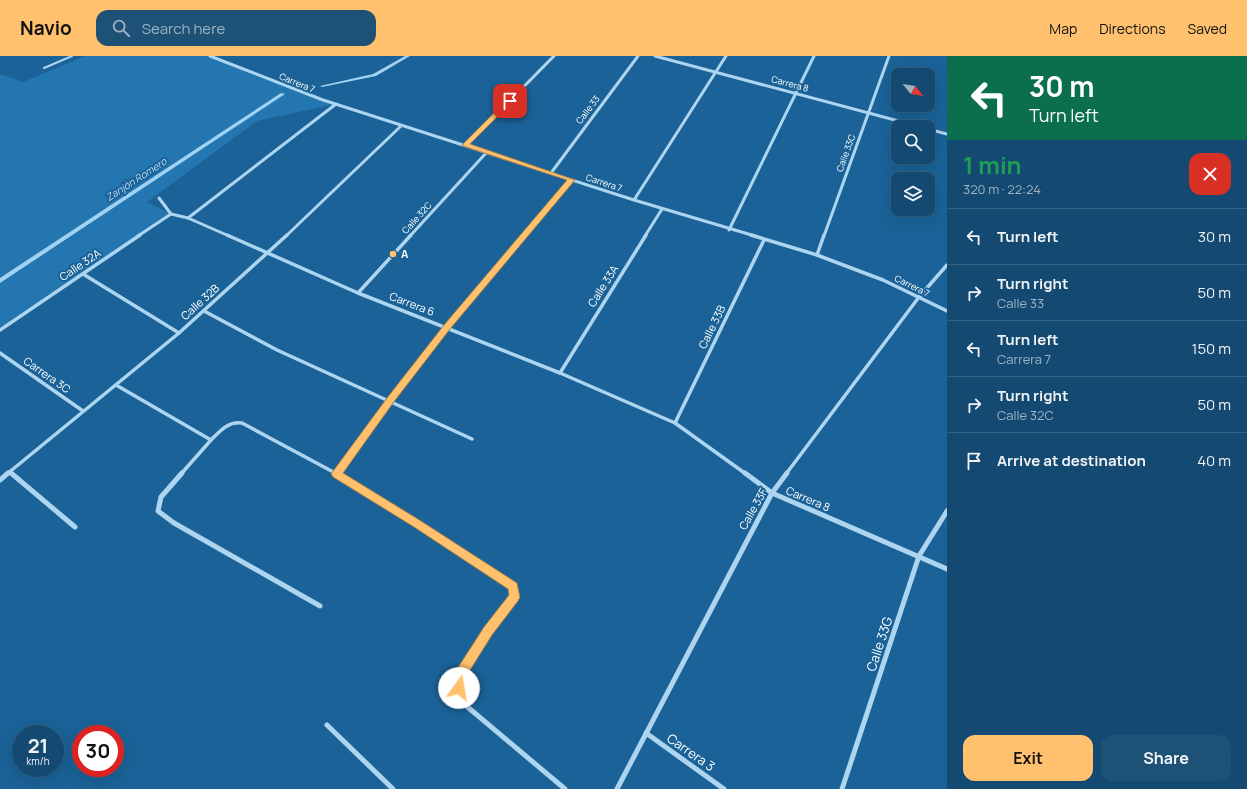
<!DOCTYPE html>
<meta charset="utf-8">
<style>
body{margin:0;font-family:Manrope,sans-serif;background:#1d5176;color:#f1f3f6;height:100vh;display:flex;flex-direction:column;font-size:15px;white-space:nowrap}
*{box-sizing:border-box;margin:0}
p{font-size:13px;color:#9db3c3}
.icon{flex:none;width:22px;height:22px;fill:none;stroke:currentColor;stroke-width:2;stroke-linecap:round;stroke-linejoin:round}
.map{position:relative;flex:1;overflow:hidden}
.side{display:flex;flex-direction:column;background:#144a71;width:300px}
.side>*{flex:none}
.top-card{background:#0b6e4f;color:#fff;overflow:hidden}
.needle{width:26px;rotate:120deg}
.controls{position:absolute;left:891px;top:12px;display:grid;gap:8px}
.controls a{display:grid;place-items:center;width:44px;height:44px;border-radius:8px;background:#144a71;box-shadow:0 4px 16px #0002,0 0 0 1px #336284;font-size:20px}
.speed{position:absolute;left:12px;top:669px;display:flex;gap:8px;font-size:20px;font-weight:700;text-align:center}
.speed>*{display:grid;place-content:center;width:52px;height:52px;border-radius:50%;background:#144a71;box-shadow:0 4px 16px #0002,0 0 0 1px #336284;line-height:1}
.speed small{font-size:10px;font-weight:400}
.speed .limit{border:6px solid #d22;background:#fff;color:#111}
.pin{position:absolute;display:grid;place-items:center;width:34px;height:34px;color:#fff;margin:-17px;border-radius:8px;box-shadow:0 2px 6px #0006}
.me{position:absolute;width:44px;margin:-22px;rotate:13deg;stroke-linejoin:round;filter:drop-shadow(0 0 3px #0008)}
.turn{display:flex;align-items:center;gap:14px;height:84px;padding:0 16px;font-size:18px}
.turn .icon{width:52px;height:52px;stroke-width:2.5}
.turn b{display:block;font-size:28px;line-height:34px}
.round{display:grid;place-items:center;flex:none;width:42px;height:42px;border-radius:12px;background:#1d5176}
.summary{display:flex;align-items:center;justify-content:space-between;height:68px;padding:0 16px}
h1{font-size:24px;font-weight:700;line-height:30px;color:#1e9e55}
.cta{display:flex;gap:8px;margin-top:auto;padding:8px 16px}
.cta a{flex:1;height:46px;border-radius:12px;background:#ffc16d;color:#111;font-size:16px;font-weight:700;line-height:46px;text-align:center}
.cta a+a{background:#1d5176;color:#f1f3f6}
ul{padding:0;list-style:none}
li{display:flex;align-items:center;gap:12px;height:56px;padding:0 16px;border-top:1px solid #336284}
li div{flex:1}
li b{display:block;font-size:15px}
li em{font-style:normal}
header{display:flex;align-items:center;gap:24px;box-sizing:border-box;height:56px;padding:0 20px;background:#ffc16d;color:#111}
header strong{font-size:19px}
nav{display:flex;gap:22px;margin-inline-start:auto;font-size:14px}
.search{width:280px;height:36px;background:#1d5176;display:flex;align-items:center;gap:10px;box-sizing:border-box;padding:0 14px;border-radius:12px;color:#9db3c3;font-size:15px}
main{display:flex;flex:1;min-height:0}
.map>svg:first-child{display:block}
.green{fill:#2376b0}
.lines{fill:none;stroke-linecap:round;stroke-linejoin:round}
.stream{fill:#a1d2f2;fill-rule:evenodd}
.service{stroke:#aed5f0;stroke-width:2}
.minor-far2{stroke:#aed5f0;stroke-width:3}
.minor-far1{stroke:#aed5f0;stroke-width:3.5}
.minor{stroke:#aed5f0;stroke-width:5}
.route{fill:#ffc16d;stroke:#a67d47}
.poi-dot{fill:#ffc16d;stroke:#1a6297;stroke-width:1.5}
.labels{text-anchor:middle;stroke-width:4;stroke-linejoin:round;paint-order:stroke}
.far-street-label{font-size:9px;fill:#fff;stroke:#1a6297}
.far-water-label{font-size:10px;font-style:italic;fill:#badef7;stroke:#1a6297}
.poi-label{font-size:11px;font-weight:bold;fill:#fff;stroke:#1a6297;text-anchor:start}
.street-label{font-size:11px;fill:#fff;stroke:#1a6297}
.near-street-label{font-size:13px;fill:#fff;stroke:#1a6297}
</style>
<header>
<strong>Navio</strong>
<div class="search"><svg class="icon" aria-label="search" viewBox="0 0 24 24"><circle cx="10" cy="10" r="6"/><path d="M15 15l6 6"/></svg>Search here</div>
<nav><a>Map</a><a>Directions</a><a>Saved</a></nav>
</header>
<main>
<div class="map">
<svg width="947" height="733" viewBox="0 0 947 733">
<rect width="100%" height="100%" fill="#1a6297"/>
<path class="green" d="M85,0H210L336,48L257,65L147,146L171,158L0,275V18L23,26Z"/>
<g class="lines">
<g class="stream">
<path d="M405,0H410L376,20L322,31L320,30L373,18Z"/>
<path d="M281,37L285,38L0,227V222Z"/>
</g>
<path class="service" d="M44,12L72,0"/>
<g class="minor-far2">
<path d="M210,0L323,44L634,144L755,180"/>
<path d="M655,0L921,71"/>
<path d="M928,73L947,78"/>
<path d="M466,89L554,0"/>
<path d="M551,117L638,0"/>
<path d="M159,142L171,158L188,162L229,180"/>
<path d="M634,144L726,0"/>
<path d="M188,162L336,48"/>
<path d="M729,174L814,0"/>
<path d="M138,180L171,158"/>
<path d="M286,180L401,70"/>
<path d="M410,180L487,96"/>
<path d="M524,180L572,124"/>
<path d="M645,180L662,153"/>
<path d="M824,180L889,0"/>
</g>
<g class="minor-far1">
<path d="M227,179L358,237L560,317L675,367L746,418"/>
<path d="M751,179L817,199L883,224L947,255"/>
<path d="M817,199L824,179"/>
<path d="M83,218L179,277"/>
<path d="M358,237L411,179"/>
<path d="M204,255L277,294L472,383"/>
<path d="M0,274L140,179"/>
<path d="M0,297L83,355"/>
<path d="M560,317L646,179"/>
<path d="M116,329L211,384L181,418"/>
<path d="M675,367L764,184"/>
<path d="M211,384C220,375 228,365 242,367L337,418"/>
<path d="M9,416L12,418"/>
<path d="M7,418L179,277L287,179"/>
<path d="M336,418L447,271L525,179"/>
<path d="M786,418L919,241L947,209"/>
</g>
<g class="minor">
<path d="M11,417L75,471"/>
<path d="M182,417L161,441L158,455L174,467L320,550"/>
<path d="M335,417L418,468L513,531L514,541L488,575L461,617L459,632L464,648L565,733"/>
<path d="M745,417L772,437L947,513"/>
<path d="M0,424L8,417"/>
<path d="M327,669L393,733"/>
<path d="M646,677L724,733"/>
<path d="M617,733L772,437L787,417"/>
<path d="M842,733L919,500L947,455"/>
</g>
</g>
<path class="route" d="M508,43L513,45L470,88L575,124L450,273L393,347L343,417L421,465L517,527L520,541L518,545L492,579L467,619L463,637L459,638L455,637L453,632L457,613L484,571L509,539L508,533L414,471L333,421L331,418L387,342L444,269L567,124L463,90V88Z"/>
<circle class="poi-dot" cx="393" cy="198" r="4"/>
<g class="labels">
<g class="far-street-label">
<text transform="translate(297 27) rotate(22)" y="3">Carrera 7</text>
<text transform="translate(790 28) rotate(15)" y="3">Carrera 8</text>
<text transform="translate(588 54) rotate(-53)" y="3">Calle 33</text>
<text transform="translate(846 97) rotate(-70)" y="3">Calle 33C</text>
<text transform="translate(604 127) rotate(18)" y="3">Carrera 7</text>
<text transform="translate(417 162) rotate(-48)" y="3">Calle 32C</text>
<text transform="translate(912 230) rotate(26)" y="3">Carrera 7</text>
</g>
<g class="far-water-label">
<text transform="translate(136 123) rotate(-33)" y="4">Zanjón Romero</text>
</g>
<g class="poi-label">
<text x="401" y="202">A</text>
</g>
<g class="street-label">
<text transform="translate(80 209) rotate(-34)" y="4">Calle 32A</text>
<text transform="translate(603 230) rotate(-58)" y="4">Calle 33A</text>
<text transform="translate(200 246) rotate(-42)" y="4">Calle 32B</text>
<text transform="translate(412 248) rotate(21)" y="4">Carrera 6</text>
<text transform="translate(712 271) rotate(-64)" y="4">Calle 33B</text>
<text transform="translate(47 319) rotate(35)" y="4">Carrera 3C</text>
<text transform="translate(808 443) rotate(23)" y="4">Carrera 8</text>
<text transform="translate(753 453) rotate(-61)" y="4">Calle 33F</text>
</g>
<g class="near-street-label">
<text transform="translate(879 588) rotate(-72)" y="5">Calle 33G</text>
<text transform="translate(691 696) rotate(35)" y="5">Carrera 3</text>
</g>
</g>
</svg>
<div class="controls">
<a><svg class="needle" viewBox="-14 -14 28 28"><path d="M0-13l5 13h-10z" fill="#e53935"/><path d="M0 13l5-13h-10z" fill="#9db3c3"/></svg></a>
<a><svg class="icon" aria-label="search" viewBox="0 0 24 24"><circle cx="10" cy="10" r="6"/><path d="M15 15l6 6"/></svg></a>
<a><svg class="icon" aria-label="layers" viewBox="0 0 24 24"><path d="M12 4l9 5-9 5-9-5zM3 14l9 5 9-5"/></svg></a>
</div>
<div class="speed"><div>21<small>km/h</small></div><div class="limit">30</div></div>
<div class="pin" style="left:510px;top:45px;background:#d93025"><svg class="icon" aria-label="arrive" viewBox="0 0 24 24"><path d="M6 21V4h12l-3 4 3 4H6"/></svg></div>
<svg class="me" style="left:459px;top:632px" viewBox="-20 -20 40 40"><circle r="19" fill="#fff"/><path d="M0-13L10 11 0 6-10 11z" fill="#ffc16d"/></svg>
</div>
<section class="side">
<div class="top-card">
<div class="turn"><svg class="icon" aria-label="left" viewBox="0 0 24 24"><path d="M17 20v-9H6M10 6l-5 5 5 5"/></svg><div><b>30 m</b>Turn left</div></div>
</div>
<div class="summary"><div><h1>1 min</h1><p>320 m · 22:24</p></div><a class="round" style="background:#d93025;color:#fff"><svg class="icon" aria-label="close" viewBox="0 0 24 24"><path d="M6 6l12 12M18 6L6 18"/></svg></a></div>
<ul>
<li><svg class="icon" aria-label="left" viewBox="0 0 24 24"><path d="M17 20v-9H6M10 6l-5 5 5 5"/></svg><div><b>Turn left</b></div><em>30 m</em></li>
<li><svg class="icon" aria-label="right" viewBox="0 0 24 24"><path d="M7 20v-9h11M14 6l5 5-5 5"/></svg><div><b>Turn right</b><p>Calle 33</p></div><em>50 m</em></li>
<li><svg class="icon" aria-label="left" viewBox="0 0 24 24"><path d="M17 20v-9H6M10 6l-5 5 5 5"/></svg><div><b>Turn left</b><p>Carrera 7</p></div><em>150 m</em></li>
<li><svg class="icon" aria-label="right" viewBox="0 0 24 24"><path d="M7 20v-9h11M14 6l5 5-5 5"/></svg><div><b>Turn right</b><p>Calle 32C</p></div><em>50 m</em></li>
<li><svg class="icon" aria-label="arrive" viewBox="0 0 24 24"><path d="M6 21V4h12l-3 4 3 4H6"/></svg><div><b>Arrive at destination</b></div><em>40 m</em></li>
</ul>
<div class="cta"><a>Exit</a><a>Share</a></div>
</section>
</main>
